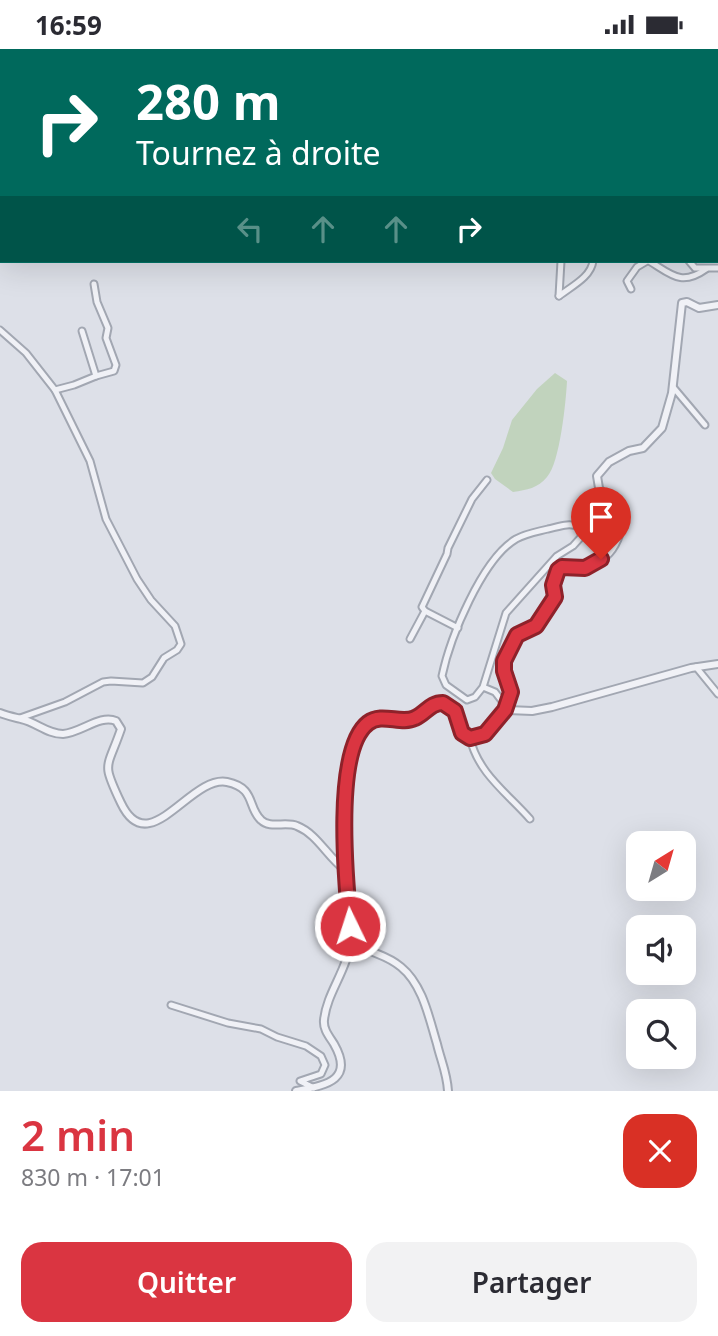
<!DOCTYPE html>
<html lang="fr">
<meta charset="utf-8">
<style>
body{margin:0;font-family:"Noto Sans",sans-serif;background:#f2f2f3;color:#2b2b33;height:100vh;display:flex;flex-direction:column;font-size:26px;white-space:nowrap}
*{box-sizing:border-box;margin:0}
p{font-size:23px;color:#7c7c81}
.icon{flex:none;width:38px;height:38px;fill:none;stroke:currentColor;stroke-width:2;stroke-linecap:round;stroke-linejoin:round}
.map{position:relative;height:1042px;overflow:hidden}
.drawer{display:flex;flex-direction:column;background:#fff;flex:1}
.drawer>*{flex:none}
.banner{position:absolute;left:0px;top:0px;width:719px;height:214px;box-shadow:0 7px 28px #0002;background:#00695c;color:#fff;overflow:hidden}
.needle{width:46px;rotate:37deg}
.controls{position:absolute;left:626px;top:782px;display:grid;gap:14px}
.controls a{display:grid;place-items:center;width:70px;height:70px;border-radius:14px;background:#fff;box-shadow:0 7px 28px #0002;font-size:35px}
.pin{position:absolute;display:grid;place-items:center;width:60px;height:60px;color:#fff;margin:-72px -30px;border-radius:50% 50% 50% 0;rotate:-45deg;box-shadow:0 0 7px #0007}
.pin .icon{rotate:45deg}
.me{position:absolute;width:77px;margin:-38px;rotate:356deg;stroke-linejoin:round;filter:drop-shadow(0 0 5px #0008)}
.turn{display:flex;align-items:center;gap:24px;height:147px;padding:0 21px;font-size:32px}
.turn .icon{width:91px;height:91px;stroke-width:2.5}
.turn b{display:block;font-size:49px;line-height:60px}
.lanes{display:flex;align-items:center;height:66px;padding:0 21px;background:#0003;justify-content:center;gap:35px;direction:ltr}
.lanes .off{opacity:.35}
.round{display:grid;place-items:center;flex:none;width:74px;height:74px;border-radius:21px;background:#f2f2f3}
.head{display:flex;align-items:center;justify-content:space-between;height:119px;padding:0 21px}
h1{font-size:42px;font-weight:600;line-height:52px;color:#da3541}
.cta{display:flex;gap:14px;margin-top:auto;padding:14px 21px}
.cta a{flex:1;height:80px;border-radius:21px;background:#da3541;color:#fff;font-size:28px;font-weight:600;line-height:80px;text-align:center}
.cta a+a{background:#f2f2f3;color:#2b2b33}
.status{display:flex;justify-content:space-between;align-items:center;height:49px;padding:0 35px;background:#fff;direction:ltr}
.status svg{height:19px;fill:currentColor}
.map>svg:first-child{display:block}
.green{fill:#c1d3bd}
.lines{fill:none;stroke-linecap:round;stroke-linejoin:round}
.minor-casing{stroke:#a2a7b2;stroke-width:9}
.tertiary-casing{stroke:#a2a7b2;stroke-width:10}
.minor{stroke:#f0f1f6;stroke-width:5}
.tertiary{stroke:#f0f1f6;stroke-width:6}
.route-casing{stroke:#8e222a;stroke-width:18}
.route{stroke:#da3541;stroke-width:12}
</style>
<div class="status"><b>16:59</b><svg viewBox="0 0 49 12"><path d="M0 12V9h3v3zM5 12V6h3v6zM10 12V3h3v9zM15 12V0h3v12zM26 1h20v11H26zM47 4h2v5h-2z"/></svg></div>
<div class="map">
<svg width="718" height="1042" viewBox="0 0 718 1042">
<rect width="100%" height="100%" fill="#dde0e8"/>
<path class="green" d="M555,324L567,332C566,352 560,414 547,428C538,439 527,441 513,443L495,430L491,424L503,399L512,371L537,340Z"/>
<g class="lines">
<defs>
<g id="minor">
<path d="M238,0V2"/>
<path d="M313,2L325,0"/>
<path d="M388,2L389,0"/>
<path d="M649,2L650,0"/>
<path d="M649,212C671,225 681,238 706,220"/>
<path d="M689,212L695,219H718"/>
<path d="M94,235L97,253L108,279L106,289L116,316L114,322L96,327"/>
<path d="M631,240L627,232L637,218L647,212"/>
<path d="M559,247C572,237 591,228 593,212"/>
<path d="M559,247L561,212"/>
<path d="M0,281L26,304L55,341L90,412L106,470L137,530L151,551L175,577L181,595L177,601L164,609L152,628L143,634L111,632L103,633L65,653L20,669"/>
<path d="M673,338L705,376"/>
<path d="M55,341L74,336L96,327L82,282"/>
<path d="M425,562L422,558L447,505L448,499L472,450L487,431"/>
<path d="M410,590L425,562L458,579"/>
<path d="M696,618L718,645"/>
<path d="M483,638L506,564L557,507L573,497L582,487L579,478C569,473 558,478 548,480C536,483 527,484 516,490C482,510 450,589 442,627L446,636L467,651L475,648L483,638L495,643L505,656"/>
<path d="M470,689C478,724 507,744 530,770"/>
<path d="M171,956L228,974L261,980L277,988L306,997L321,1007L325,1016L321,1025L300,1032L314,1039"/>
</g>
<g id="tertiary">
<path d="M668,2L669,0"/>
<path d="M505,661L532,662L552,658L691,619L718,615"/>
<path d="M0,664C8,667 13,668 21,670C36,673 47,685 63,685C81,684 100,665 116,672L121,680C107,721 101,712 121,754C149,813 190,726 227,733C256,739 247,758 261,771C270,780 286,772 297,777C317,785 327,807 344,820"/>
<path d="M351,880C366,910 378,899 401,918C423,936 429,969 437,995C441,1012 447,1024 448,1042"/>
<path d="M296,1042C325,1036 355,1032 334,995C329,987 323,980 324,971C327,942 349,920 350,890C351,867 346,844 344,822C341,792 344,692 369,673C382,663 401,675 416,669C426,664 430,654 443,654L455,662L462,684C485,698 510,661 511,642C511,630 500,623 505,611C508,604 512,591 517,586C523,581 532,581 537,576C542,571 553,556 555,548C558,537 550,528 562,518C596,520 616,509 622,474L599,439L597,427L609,413L629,402L643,399L662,379L672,344L682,254L687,253L699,259L718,256"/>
</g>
</defs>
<use href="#minor" class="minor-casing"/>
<use href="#tertiary" class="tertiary-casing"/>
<use href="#minor" class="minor"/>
<use href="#tertiary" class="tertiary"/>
</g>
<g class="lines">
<defs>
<path id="route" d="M350,877C346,835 333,701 368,674C382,663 401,676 415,669C426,664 430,654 443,654L455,662L462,684L470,689L485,685L505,661L511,643L504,622V612L517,586L536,577L555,548L553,536L558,521L562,518L585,519L601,510"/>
</defs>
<use href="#route" class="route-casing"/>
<use href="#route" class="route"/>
</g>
</svg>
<div class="controls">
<a><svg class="needle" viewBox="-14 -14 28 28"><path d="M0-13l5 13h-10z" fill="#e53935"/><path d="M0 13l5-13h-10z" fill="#7c7c81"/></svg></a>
<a><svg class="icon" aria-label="sound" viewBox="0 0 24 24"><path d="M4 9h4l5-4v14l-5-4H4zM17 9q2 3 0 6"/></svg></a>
<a><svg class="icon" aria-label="search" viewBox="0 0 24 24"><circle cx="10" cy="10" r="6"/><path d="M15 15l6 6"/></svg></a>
</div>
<div class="pin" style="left:601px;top:510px;background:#d93025"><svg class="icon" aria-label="arrive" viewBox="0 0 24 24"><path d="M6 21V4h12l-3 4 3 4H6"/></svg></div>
<svg class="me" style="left:350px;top:877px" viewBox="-20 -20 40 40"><circle r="17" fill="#da3541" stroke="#fff" stroke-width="3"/><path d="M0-11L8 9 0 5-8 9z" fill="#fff"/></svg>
<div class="banner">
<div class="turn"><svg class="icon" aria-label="right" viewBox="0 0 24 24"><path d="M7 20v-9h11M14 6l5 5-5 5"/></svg><div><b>280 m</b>Tournez à droite</div></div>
<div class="lanes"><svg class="icon off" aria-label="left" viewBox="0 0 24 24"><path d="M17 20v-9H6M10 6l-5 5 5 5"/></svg><svg class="icon off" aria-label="ahead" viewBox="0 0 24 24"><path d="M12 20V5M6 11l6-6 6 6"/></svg><svg class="icon off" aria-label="ahead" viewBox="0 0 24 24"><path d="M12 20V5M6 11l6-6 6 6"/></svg><svg class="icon" aria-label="right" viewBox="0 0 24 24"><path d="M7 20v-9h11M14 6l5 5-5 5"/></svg></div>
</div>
</div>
<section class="drawer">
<div class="head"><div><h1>2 min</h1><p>830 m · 17:01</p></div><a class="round" style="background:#d93025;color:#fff"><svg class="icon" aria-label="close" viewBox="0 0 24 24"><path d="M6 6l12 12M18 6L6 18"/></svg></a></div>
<div class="cta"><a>Quitter</a><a>Partager</a></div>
</section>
